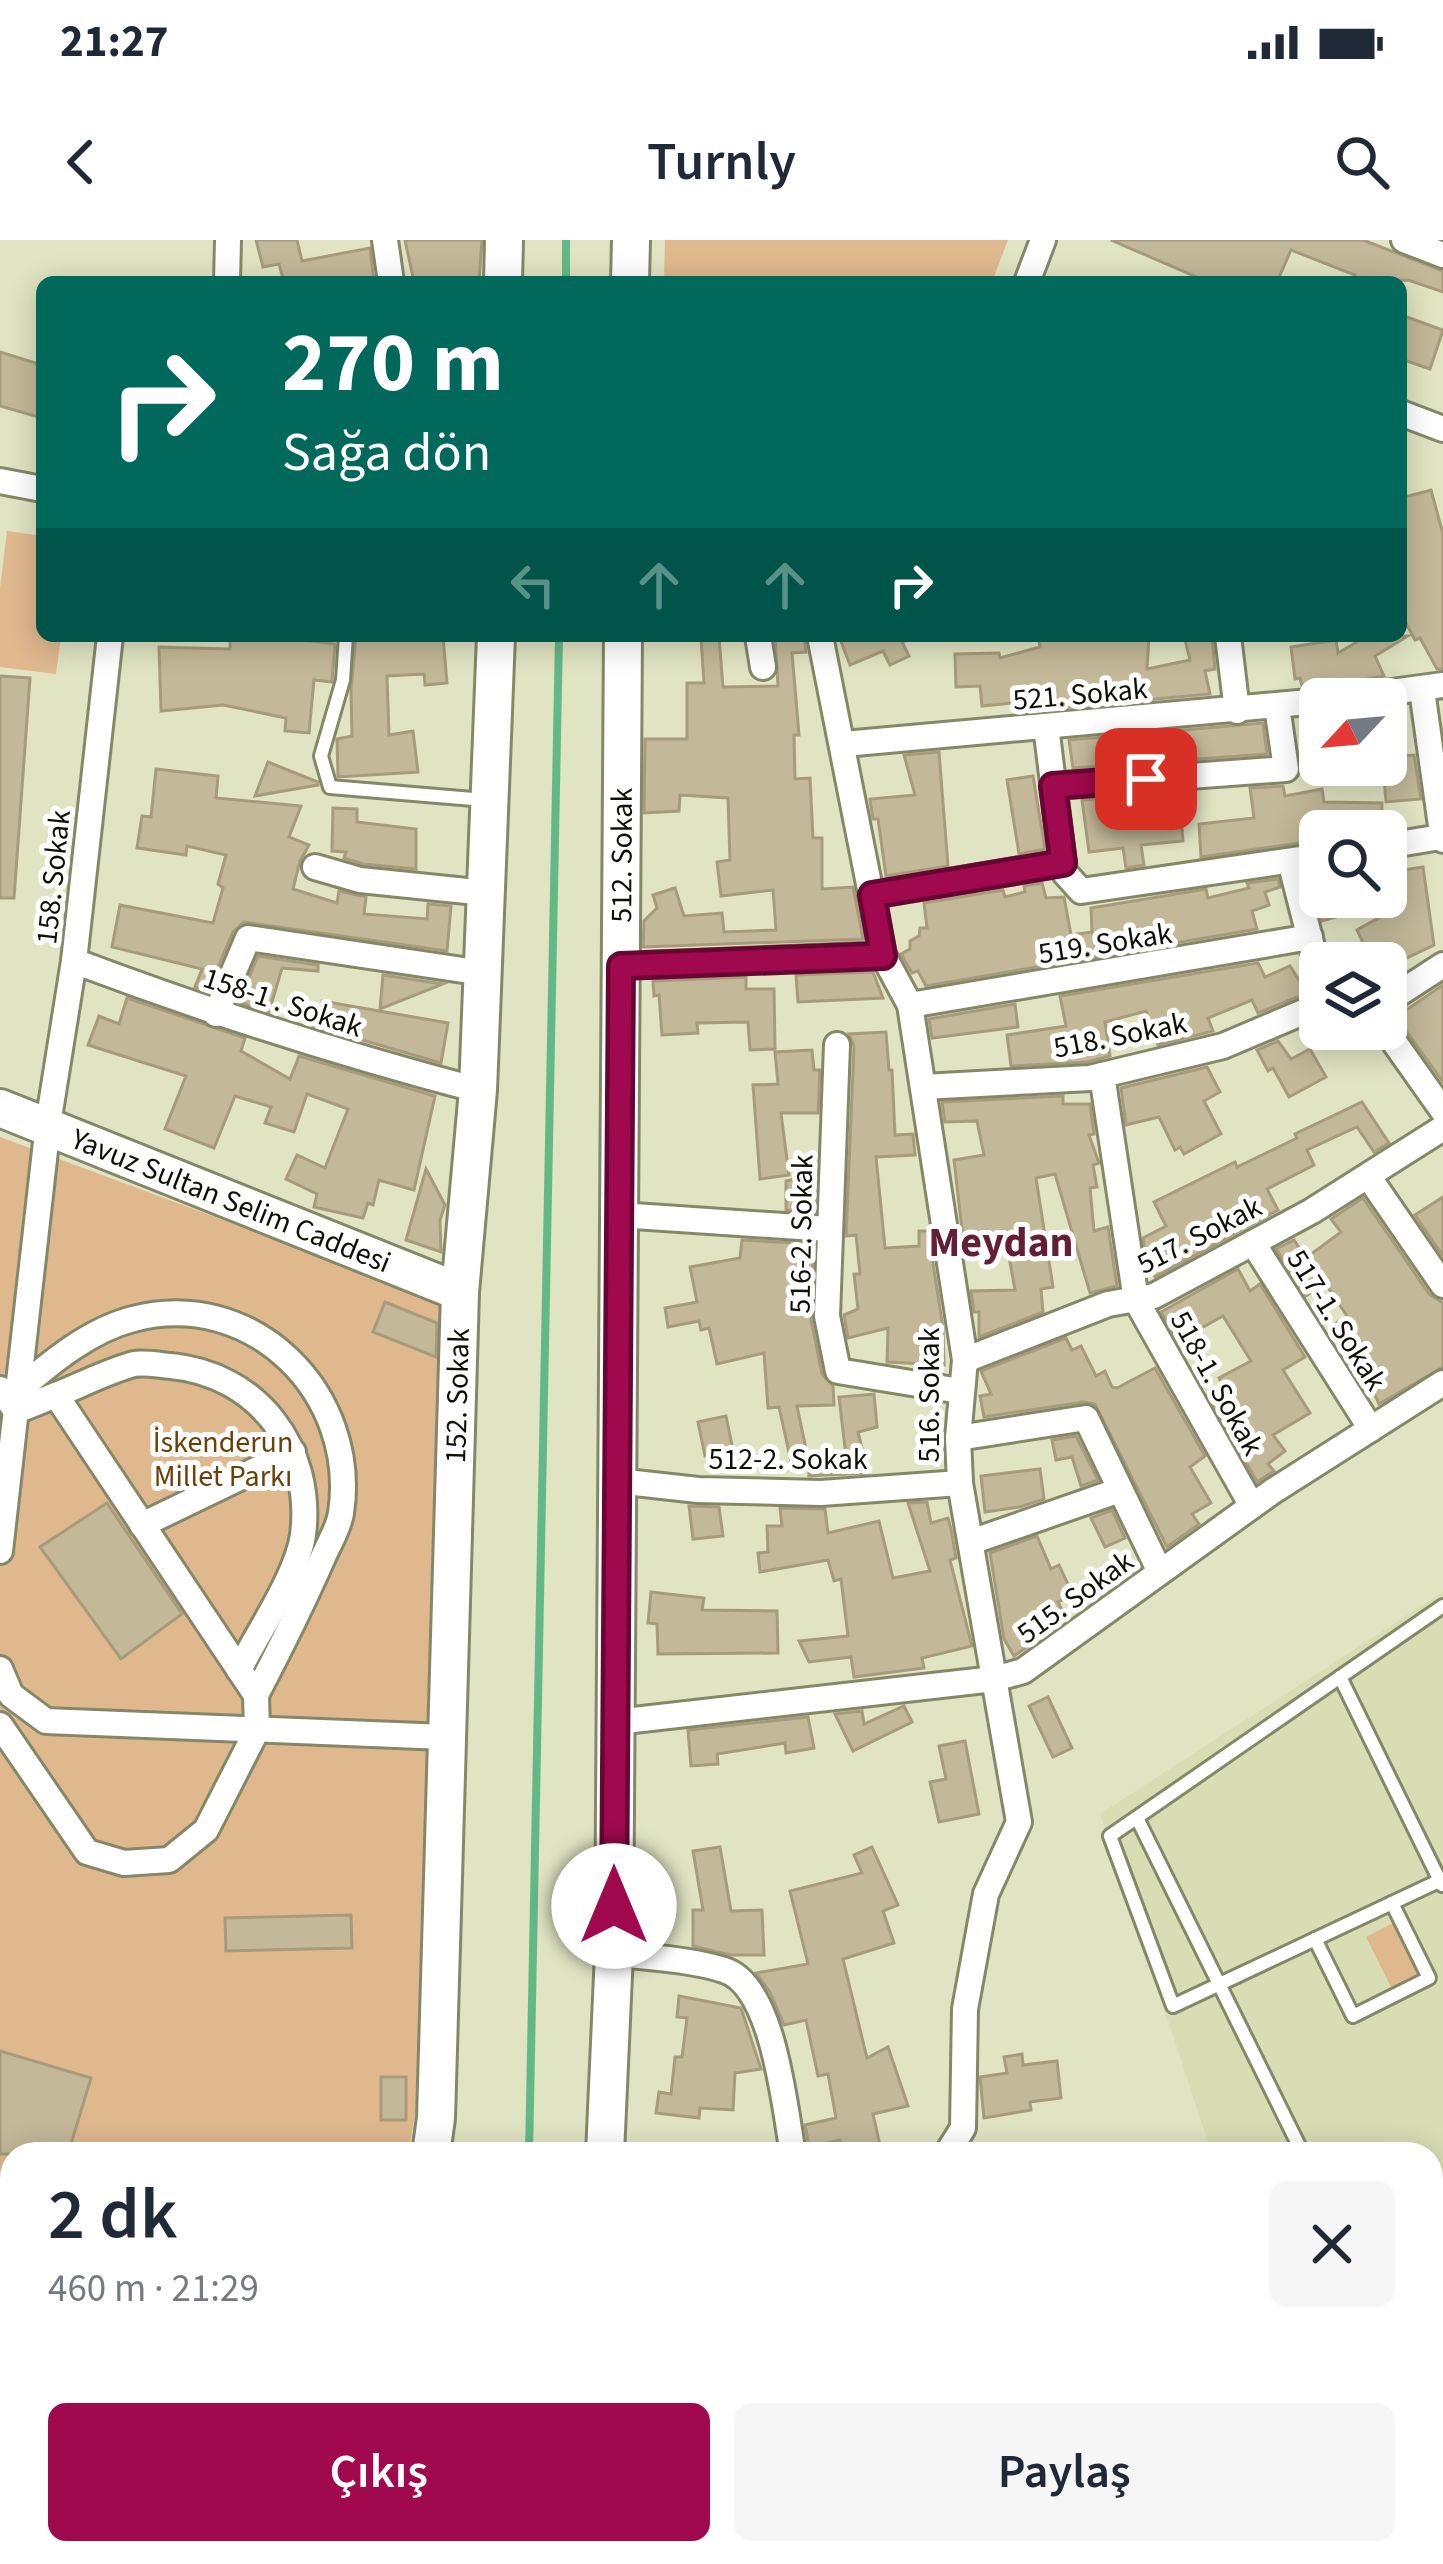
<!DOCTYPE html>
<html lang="tr">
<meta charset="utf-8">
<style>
body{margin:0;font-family:"Source Sans 3",sans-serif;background:#f6f6f7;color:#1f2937;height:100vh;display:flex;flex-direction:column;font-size:45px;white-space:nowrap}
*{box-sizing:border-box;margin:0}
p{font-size:39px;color:#747a83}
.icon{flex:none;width:66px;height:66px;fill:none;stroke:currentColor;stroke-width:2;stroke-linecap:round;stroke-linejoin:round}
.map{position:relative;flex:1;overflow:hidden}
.details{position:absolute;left:0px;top:1902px;width:1443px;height:423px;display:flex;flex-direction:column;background:#fff;border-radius:36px 36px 0 0;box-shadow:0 6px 30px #0003}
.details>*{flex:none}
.hud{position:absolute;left:36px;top:36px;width:1371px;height:366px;border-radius:18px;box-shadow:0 6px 30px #0003;background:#00695c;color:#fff;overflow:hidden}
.needle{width:78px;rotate:244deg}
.tools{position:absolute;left:1299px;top:438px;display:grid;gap:24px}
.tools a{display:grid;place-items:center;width:108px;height:108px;border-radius:18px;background:#fff;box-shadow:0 6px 30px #0003;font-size:60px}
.pin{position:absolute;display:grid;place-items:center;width:102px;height:102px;color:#fff;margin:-51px;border-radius:24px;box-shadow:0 6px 18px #0006}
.me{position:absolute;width:132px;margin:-66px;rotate:0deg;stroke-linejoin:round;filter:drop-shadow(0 0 9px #0008)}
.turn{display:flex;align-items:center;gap:42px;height:252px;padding:0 48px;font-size:54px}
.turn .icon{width:156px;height:156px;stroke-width:2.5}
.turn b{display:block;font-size:84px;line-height:102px}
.lanes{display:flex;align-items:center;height:114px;padding:0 48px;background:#0003;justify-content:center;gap:60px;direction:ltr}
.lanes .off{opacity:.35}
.round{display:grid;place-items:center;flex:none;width:126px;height:126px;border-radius:18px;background:#f6f6f7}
.head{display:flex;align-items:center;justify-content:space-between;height:204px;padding:0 48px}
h1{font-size:72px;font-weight:600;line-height:90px}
.button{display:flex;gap:24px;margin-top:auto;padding:24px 48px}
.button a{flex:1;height:138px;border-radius:18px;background:#a0094e;color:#fff;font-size:48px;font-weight:600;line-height:138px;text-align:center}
.button a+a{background:#f6f6f7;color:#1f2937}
.status{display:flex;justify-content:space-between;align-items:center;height:84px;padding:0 60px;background:#fff;direction:ltr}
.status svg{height:33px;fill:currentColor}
header{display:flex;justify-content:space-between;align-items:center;height:156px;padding:0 48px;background:#fff;font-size:54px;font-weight:600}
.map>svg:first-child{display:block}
.built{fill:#d8ddb3}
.green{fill:#dfb88e}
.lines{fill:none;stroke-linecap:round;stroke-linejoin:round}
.stream{stroke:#62b986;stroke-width:8}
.building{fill:#c3b898;stroke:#a79b7c;stroke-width:3}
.lane-casing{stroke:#848868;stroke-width:18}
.street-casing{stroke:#848868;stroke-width:30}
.secondary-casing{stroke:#848868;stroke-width:42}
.lane{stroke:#fff;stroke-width:12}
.street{stroke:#fff;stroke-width:24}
.secondary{stroke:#fff;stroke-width:36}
.route-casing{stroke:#680633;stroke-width:30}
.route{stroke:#a0094e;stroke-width:21}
.labels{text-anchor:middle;stroke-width:10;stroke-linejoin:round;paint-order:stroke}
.street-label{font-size:30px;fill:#0f1005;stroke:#fff}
.park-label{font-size:30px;fill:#694108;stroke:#fff}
.district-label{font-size:42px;font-weight:bold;fill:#631f36;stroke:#fff}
</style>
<div class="status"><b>21:27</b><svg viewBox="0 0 49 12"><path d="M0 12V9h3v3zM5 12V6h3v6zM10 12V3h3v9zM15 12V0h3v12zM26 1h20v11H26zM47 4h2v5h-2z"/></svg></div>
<header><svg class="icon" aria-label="back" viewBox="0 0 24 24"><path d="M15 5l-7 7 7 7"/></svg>Turnly<svg class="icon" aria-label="search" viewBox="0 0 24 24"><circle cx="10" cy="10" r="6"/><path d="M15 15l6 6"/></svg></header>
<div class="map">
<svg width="1443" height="2324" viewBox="0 0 1443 2324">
<rect width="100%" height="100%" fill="#e0e4c2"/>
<path class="built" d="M1443,1352V1990L1431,2001V1914H1212L1100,1574Z"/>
<g class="green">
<path d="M665,0H1008L992,42H664Z"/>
<path d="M7,291L42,296V396H61L56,434L0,427V348Z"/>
<path d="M0,897L452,1065L417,1865L408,1914H12V2070L0,2065Z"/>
<path d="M1393,1683L1419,1735L1392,1749L1366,1697Z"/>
</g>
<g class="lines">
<g class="stream">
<path d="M566,42V0"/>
<path d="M529,1914L559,396"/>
<path d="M434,2324L438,2313"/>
</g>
</g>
<g class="building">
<path d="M256,0H297L302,21L370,8L374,42H284L279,24L263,27Z"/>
<path d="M405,0H482L479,42H414Z"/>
<path d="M1111,0H1363L1443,31V52L1408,40L1352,42L1355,35L1291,10L1277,42H1208Z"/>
<path d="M1401,75L1443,90L1430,129L1401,119Z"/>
<path d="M0,112L42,125V178L0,166Z"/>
<path d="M1431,250L1443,294V429H1437L1420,398L1415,400L1401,374V258Z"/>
<path d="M230,396H273L335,404L332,442L314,440L309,493L285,491L286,478L223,465L161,471L159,407L230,409Z"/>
<path d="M356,396H443L447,443L425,445L424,434L387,436L389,495L413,491L418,532L338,537L337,499L352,496L351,451Z"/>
<path d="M775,396H804L806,412L792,413L799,495H794L795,539L810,538L813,598H822V649L853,647L863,699L643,707L644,681L657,668L653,655L675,648L684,676L722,673L724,692L776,690L773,650L721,656L717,622L730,620L728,558L680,555L679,571L644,573L645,499H687V443H704L701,398L719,397L723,447L778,446Z"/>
<path d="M839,396H916L902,402L909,416L890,425L883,411L850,425Z"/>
<path d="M1055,396H1149L1147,429L1190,420L1184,396H1212L1215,429L1205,431L1210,454L1024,471L1023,462L982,466L980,446L956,447L955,414L999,413L1000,418L1040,407L1039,401Z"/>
<path d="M1367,396H1408L1375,416L1384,436L1326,446H1302L1300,438L1295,439L1291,407L1336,400L1338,413Z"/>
<path d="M0,436L30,438L14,658H0Z"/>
<path d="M1263,483L1267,514L1073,528L1069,500Z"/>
<path d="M939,512L948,626L886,636L878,579H873L870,559L915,555L904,515Z"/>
<path d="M1414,515L1421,559L1386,562L1383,525H1386V517Z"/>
<path d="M268,522L318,542V545L255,556Z"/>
<path d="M156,529L218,536L216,558L301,566L289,597L309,605L300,621L293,649L337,663L339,651L366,657L364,674L427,679L428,664L451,666L447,711L244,682L233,692L208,751L195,747L202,729L112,707L120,665L213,683L223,648L218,644L226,615L187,606L186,615L137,608L142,576L151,577Z"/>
<path d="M1033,536L1045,609L1019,614L1007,540Z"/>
<path d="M1283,546L1285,556L1322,549L1324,562L1382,563L1381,591H1320V600L1201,617L1199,584L1254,578L1250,548Z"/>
<path d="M1136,556V568L1180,565L1183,601L1141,605L1144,625L1126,628L1123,608L1089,612L1082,560Z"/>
<path d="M333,568L357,569V582L416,589V629L363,624L344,618L346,612L332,611Z"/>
<path d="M1423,627L1434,705L1396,723H1338L1366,709L1357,690L1402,665L1397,631Z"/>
<path d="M1278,639L1280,647L1265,652L1269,665L1252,671L1257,689L926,746L918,731L912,733L901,714L910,709V701L919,696L920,688H927L924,663L1003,650L1005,657L1025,652L1024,646L1042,643L1046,658L1064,657L1071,695L1092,692L1091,668L1206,649L1208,658L1249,648L1247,643Z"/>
<path d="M1316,657H1386L1387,663L1322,681Z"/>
<path d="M258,716L318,725V731L282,728L269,772L239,762Z"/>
<path d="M1258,723L1265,737L1290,726L1307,753L1258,773L1252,760L1208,778L1213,791L1158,805L1146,771L1105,782L1110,816L1088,822L1011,826L1007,795L1066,786L1060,756Z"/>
<path d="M873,732L883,758L798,762L796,735Z"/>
<path d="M383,735L443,744L380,769Z"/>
<path d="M746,737V749H774L775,809L750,810L748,782L697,783L698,793L662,795L659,755L654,756L653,741Z"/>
<path d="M1443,745V842L1396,777Z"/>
<path d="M127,758L245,798L241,811L290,839L299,816L435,856L414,950L379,940L373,965L368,963L363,978L314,967L317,954L286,939L297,915L325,928L348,869L307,854L294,892L265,883L271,867L235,856L214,908L165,889L186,836L88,805L99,776L119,784Z"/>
<path d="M322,761L448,783L441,823L311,785L314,776H319Z"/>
<path d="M1015,764L1018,787L932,798L929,779Z"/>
<path d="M886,792L889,830H892L895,895L913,894L915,915L876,917L885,1008L919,1006V991H928L943,1088L944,1125L887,1122L888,1088L848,1098L844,1075L858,1069L854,1034H860L856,995L846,996L854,806L849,794Z"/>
<path d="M1278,801L1291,819L1310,809L1326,837L1289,857L1273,828L1268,831L1257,810Z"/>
<path d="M812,810L814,830H820L818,873H781L789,935L760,939L753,845L778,844L775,812Z"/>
<path d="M1207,827L1220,852L1204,861L1221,894L1184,914L1180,907L1175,910L1159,877L1126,885L1121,848Z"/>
<path d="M1063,856V864H1090L1094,894L1089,895L1099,923L1093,925L1097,947L1090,948L1094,991L1108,987L1117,1046L1090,1053L1055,934L1036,938L1053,1047L1041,1049L1043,1072L979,1097V1072H974L971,1051L1015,1050L1007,1006L964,1007L954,920L984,915L977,881L945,882L942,862Z"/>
<path d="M1362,862L1389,903L1374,912L1357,887L1307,910L1314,925L1267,949L1278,970L1155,1037L1147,1022L1143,998L1166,986L1154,962L1235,922L1237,927L1297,898L1295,894Z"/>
<path d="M426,929L445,965L440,980L441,1012L406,1000Z"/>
<path d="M805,937L810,957H815L814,971L786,970V941Z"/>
<path d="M1443,957V1016L1415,975Z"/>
<path d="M1363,958L1429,1054L1443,1063V1127L1379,1164L1349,1099L1340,1104L1330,1087L1347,1076L1325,1043L1306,1056L1276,1009L1294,1000L1306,1018L1341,992L1331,979Z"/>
<path d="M742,1000L813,1004L811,1079L822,1134L833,1146L834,1165L797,1166L809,1223L792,1226L779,1167L768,1168L764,1113L717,1124L709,1088L701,1090L699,1081L668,1087L665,1068L697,1062L690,1027L740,1018Z"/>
<path d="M1238,1029L1250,1051L1260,1044L1305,1117L1283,1130L1310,1173L1273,1195L1285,1211L1268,1224L1274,1231L1257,1242L1208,1155L1223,1147L1219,1138L1251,1121L1223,1076L1178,1101L1161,1072Z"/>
<path d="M385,1062L437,1083L436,1117L373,1092Z"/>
<path d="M1066,1098L1072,1110L1081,1106L1096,1136L1105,1131L1112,1147L1117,1148L1155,1128L1205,1216L1190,1227L1211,1263L1192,1274L1199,1284L1167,1307L1095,1164L1083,1162L984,1177L980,1156L991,1154L981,1131Z"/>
<path d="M874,1154L877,1187L858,1192L868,1233L809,1236V1216H846L839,1157Z"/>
<path d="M726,1176L733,1210L705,1216L698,1182Z"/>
<path d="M1076,1196L1098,1240L1081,1246L1072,1217L1056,1220L1052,1200Z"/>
<path d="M1040,1229L1044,1259L1020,1267L985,1272L981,1236Z"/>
<path d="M927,1262L931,1283L948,1278L951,1289L956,1318L950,1320L972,1406L922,1418L924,1428L854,1437L851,1417L809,1422L799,1401L848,1396L841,1339L834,1341L828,1320L760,1332L758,1313L768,1312L767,1286H782L780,1268L825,1269L828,1293L879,1281L893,1338L930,1331L908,1263Z"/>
<path d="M107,1263L182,1374L121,1419L40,1307Z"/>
<path d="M689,1266L719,1267L723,1296L693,1299Z"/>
<path d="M1112,1270L1125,1298L1105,1307L1091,1278Z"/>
<path d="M1037,1296L1051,1329L1059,1325L1073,1355L1058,1362L1064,1374L1027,1391L1033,1403L1014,1416L1004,1399L990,1313Z"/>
<path d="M651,1352L704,1358L702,1370L777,1371L778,1413L658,1414L657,1384L648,1383Z"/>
<path d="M1048,1457L1072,1508L1053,1517L1029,1466Z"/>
<path d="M904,1466L912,1482L853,1511L835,1474L862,1471L864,1484Z"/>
<path d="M808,1477L814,1508L786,1513L785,1503L717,1514L718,1524L691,1526L688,1490Z"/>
<path d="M965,1501L979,1574L939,1582L930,1542L946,1539L939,1506Z"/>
<path d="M720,1607L731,1671L762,1670L764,1715H730L693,1706V1670H703L693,1611Z"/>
<path d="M872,1607L898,1665L883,1671L894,1703L843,1719L867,1818L888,1807L908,1866L873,1874L881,1910L843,1914L840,1900L809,1907L805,1885L836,1878L828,1834L818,1836L806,1780L784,1785L770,1752L756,1733L808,1724L790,1651L862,1633L854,1615Z"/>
<path d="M351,1675L352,1708L226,1711L225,1678Z"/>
<path d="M679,1756L741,1768L761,1829L735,1833L733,1870L700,1868L699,1878L656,1873L659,1852L671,1854L675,1817H682L687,1778L677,1777Z"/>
<path d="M0,1811L91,1838L68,1914H0Z"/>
<path d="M1022,1814L1023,1825L1057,1821L1061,1858L1030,1862L1031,1870L984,1878L980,1837L1007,1833L1004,1817Z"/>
<rect x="381" y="1837" width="25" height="43"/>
</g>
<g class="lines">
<defs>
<g id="lane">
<path d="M346,396L343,440L321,516L330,547L485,560"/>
<path d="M1443,1366L1110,1596L1173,1766L1443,1639"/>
<path d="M1340,1437L1442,1645"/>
<path d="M1137,1578L1303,1914"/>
<path d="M1315,1699L1353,1776L1429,1738L1392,1663"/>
<path d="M1431,1987L1443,1975"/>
</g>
<g id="street">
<path d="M385,0L391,42"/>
<path d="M1404,0L1443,15"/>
<path d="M227,42L228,0"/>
<path d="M1027,42L1043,0"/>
<path d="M1401,173L1443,189"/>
<path d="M0,241L42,249"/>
<path d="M758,396L763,427"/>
<path d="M820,396L883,715L910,765L965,1120L958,1198L960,1243L1019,1582L986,1654L965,1769L963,1888L948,1912"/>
<path d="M1228,396L1237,471"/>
<path d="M1422,450L1443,600"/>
<path d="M1340,459L1443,445"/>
<path d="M1046,486L1064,632L1081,651L1320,616"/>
<path d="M844,504L1320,461"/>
<path d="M1053,546L1286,529L1277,466"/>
<path d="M1386,606L1441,597"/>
<path d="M1290,621L1320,738"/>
<path d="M315,627L360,640L486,653"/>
<path d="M872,655L1063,623"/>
<path d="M74,721C207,771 340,814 478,850"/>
<path d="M621,726L883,715"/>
<path d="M1386,762L1443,725"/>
<path d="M910,765L1310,697"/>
<path d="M216,774L248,698L483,733"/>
<path d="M1385,789L1443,871"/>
<path d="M837,805L827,1076L838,1131L960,1151"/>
<path d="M1102,835L1136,1060L1252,1266"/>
<path d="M923,847L1090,838L1223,806L1320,765"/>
<path d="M1368,936L1443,1045"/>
<path d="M619,975L829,989"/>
<path d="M1253,1003L1371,1189"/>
<path d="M965,1120L1108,1064L1154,1056L1312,971L1443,888"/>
<path d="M0,1149L16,1171L56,1155L256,1455L257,1490L206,1590L169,1620L124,1623L87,1612L0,1485"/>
<path d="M18,1151C51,1122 90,1090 133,1079C253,1047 359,1154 341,1273C339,1287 330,1302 324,1315C303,1363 280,1409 256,1455"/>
<path d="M56,1155C81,1145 108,1131 134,1124C145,1122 159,1125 171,1126C257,1134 314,1208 303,1295C297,1336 258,1392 239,1430"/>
<path d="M958,1198L1086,1178L1160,1332"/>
<path d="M617,1241L698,1250L821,1253L960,1243"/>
<path d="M142,1285L293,1212"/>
<path d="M971,1302L1120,1250"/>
<path d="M0,1311L48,884L74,721L110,396"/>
<path d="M0,1429L11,1455L46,1481L445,1497"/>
<path d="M616,1482L994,1439L1023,1431L1273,1251L1443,1143"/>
<path d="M614,1713C649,1718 690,1719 724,1730C774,1745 785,1870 793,1914"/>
<path d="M0,2092L12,2097"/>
<path d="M0,2130L12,2135"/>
<path d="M468,2313L497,2324"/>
<path d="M533,2313L543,2324"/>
<path d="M967,2313L997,2324"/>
<path d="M1120,2313L1121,2324"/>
<path d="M1309,2313L1310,2324"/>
</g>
<g id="secondary">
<path d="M503,42L504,0"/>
<path d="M630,42L631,0"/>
<path id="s1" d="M0,868L460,1052"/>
<path id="s2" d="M431,1914L436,1878L460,1052L478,850L496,396"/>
<path id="s3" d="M605,1914L614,1713L623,396"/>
<path d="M328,2324L332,2313"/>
<path d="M509,2324L514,2313"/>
</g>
</defs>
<use href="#lane" class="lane-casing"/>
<use href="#street" class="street-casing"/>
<use href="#secondary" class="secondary-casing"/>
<use href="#lane" class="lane"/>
<use href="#street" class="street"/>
<use href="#secondary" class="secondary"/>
</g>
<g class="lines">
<defs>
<path id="route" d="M614,1666L621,726L883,716L872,655L1063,623L1053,546L1146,539"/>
</defs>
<use href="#route" class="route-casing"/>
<use href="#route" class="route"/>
</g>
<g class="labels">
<g class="street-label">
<text transform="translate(1080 454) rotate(-5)" y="10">521. Sokak</text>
<text dy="10" stroke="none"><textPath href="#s3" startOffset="1299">512. Sokak</textPath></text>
<text transform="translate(53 637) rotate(-84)" y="10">158. Sokak</text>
<text transform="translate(1105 703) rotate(-9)" y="10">519. Sokak</text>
<text transform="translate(283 762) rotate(18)" y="10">158-1 . Sokak</text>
<text transform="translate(1120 795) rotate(-11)" y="10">518. Sokak</text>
<text dy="10" stroke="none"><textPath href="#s1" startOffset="249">Yavuz Sultan Selim Caddesi</textPath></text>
<text transform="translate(801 994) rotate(-89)" y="10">516-2. Sokak</text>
<text transform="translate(1199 995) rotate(-27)" y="10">517. Sokak</text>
<text transform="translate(1337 1080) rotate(58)" y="10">517-1. Sokak</text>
<text transform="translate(1217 1143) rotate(61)" y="10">518-1. Sokak</text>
<text dy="10" stroke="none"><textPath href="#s2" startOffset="759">152. Sokak</textPath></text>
<text transform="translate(929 1155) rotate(-90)" y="10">516. Sokak</text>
<text x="788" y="1229">512-2. Sokak</text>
<text transform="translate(1075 1357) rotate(-36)" y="10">515. Sokak</text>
</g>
<g class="park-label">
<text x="223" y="1212">İskenderun<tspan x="223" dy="34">Millet Parkı</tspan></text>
</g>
<g class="district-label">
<text x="1001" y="1016">Meydan</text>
</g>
</g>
</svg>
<div class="tools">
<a><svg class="needle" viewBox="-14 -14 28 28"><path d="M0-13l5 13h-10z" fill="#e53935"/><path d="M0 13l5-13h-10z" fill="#747a83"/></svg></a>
<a><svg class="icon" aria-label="search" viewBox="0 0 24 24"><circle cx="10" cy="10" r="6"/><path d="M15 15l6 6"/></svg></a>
<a><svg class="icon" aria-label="layers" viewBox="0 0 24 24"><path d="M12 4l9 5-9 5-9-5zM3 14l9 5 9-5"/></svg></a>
</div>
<div class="pin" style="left:1146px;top:539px;background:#d93025"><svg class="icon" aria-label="arrive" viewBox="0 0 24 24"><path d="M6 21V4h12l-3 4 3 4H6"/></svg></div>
<svg class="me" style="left:614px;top:1666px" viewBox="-20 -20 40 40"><circle r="19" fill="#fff"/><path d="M0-13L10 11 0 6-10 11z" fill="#a0094e"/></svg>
<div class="hud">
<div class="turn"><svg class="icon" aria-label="right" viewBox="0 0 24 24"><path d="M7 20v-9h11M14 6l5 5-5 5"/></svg><div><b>270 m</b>Sağa dön</div></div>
<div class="lanes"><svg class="icon off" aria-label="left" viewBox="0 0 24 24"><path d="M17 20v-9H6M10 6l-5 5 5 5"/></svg><svg class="icon off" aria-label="ahead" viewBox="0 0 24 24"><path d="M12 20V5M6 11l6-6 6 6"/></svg><svg class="icon off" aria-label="ahead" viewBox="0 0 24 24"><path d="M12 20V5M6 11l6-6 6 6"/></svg><svg class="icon" aria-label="right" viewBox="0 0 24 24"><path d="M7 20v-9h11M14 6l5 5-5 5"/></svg></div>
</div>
<section class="details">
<div class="head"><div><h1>2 dk</h1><p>460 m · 21:29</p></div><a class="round"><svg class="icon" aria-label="close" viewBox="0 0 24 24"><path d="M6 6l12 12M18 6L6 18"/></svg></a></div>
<div class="button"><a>Çıkış</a><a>Paylaş</a></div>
</section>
</div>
